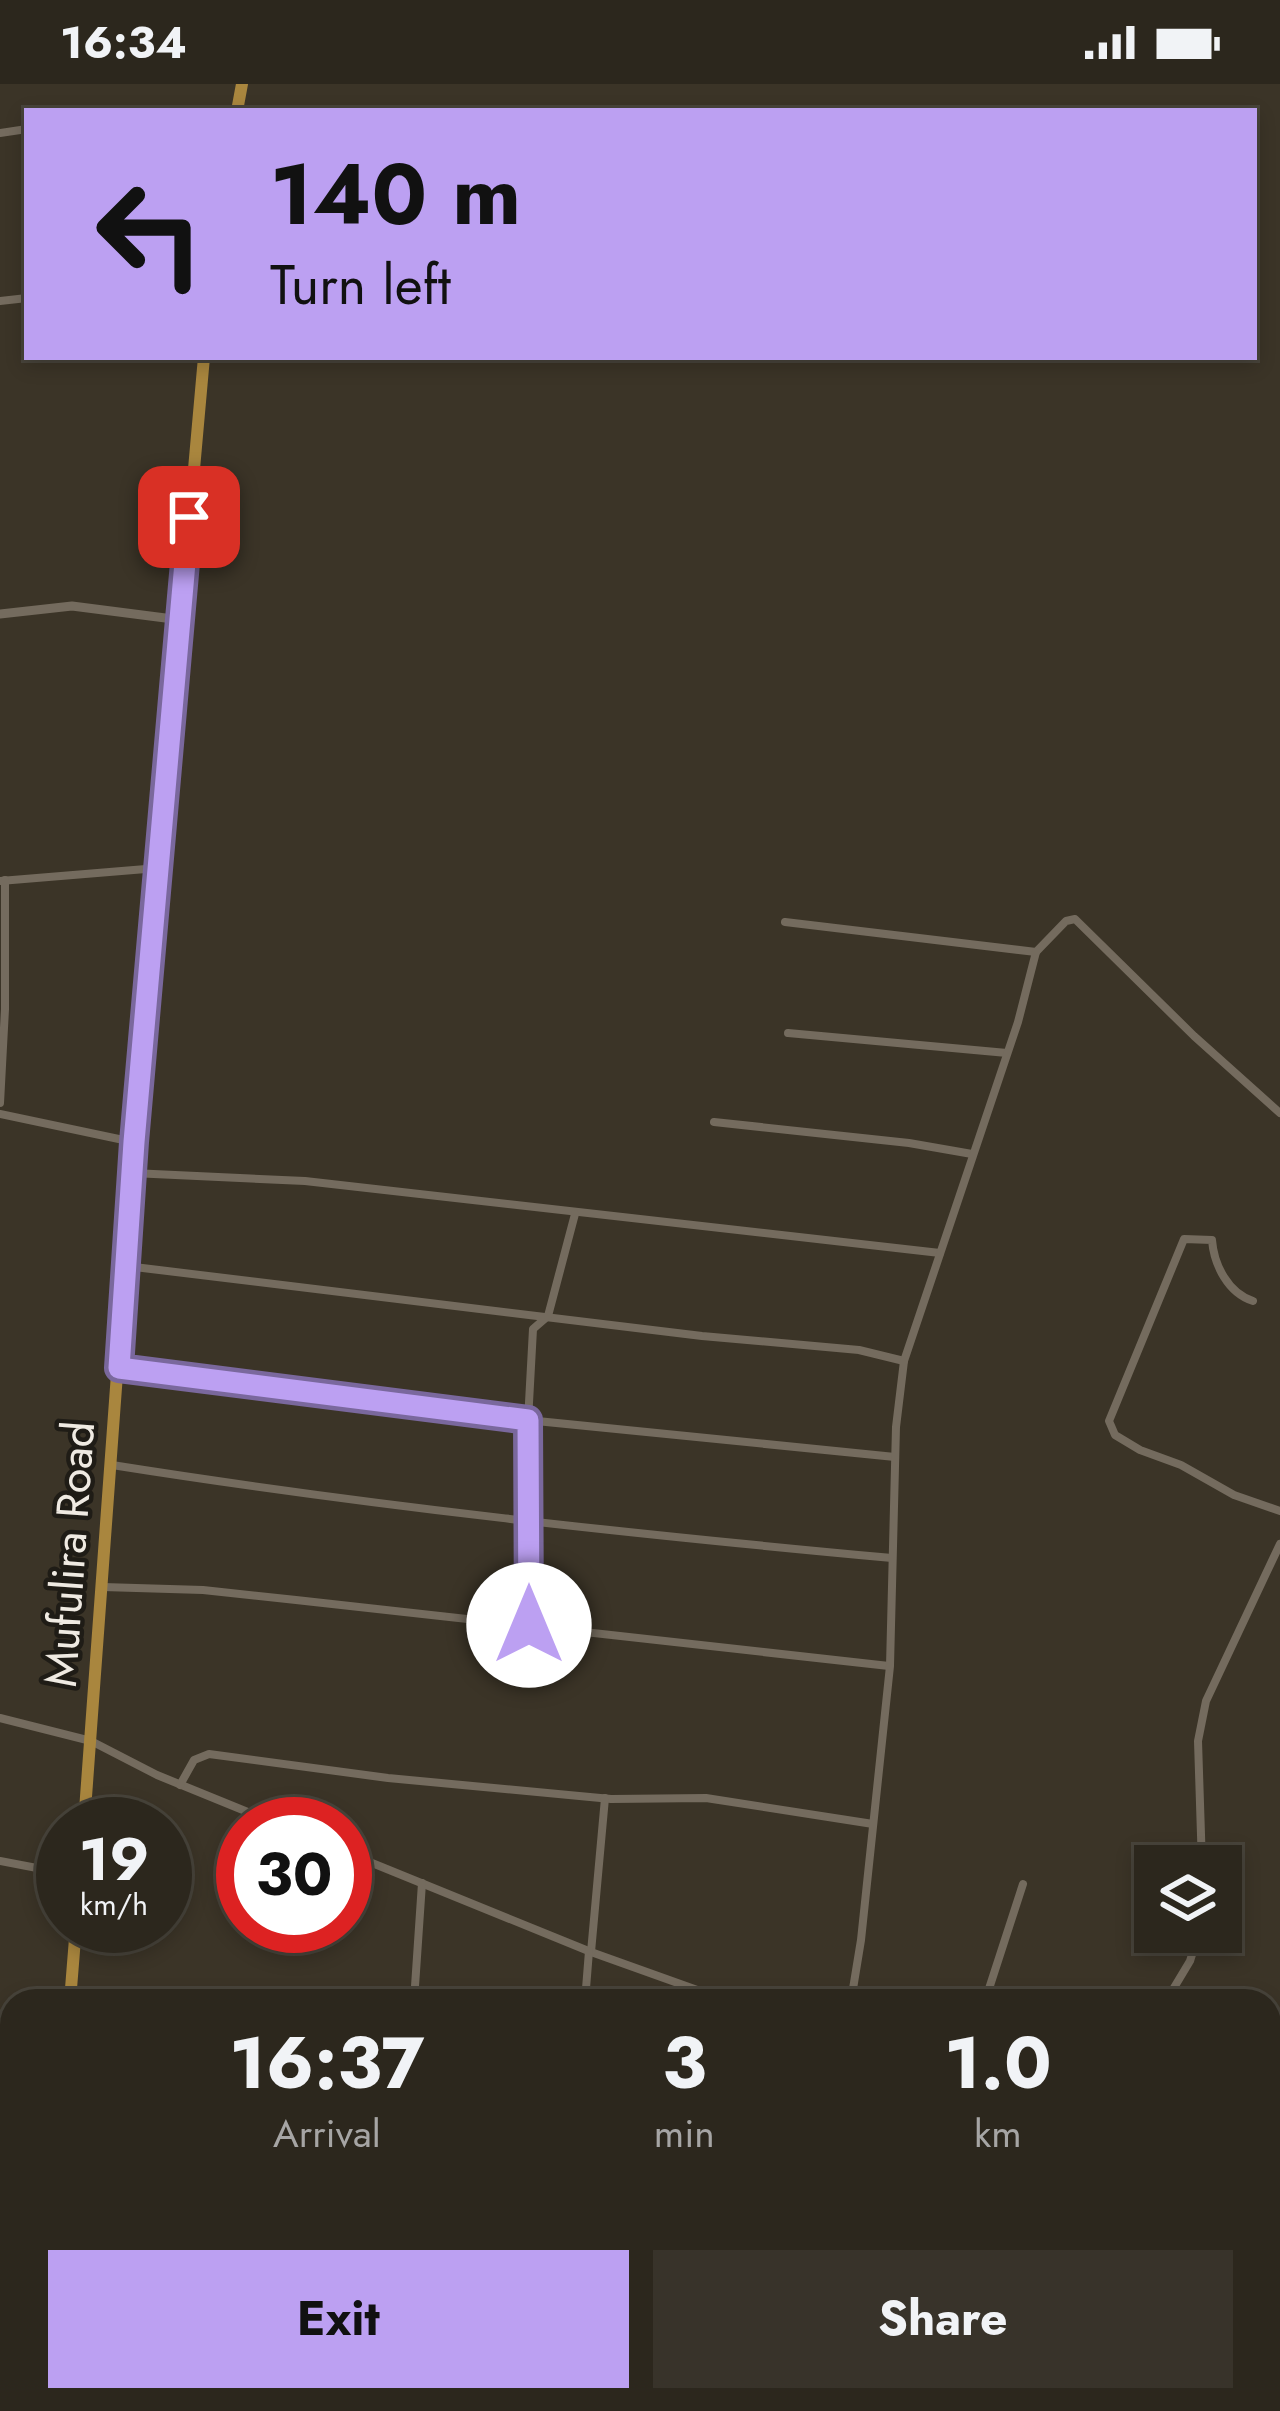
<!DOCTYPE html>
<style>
body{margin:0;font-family:Jost,sans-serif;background:#38332a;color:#f1f3f6;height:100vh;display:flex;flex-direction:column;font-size:45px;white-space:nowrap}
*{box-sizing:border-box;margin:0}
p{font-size:39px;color:#a6a5a4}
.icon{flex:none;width:66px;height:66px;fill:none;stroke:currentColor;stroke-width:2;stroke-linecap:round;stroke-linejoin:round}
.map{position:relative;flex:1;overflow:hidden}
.drawer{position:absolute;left:0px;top:1905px;width:1281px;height:423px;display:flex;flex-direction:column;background:#2c271d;border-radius:36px 36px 0 0;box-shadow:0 6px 18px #0003,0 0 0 3px #48443b}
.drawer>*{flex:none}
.banner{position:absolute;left:24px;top:24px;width:1233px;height:252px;border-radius:0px;box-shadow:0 6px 18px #0003,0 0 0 3px #48443b;background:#bca0f2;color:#111;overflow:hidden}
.controls{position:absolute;left:1134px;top:1761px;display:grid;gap:24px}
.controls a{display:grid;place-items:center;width:108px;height:108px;border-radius:0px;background:#2c271d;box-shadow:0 6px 18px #0003,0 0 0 3px #48443b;font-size:60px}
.speed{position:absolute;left:36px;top:1713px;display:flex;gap:24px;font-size:60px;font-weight:700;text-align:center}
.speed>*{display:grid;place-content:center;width:156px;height:156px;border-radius:50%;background:#2c271d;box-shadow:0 6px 18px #0003,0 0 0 3px #48443b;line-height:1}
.speed small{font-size:30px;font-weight:400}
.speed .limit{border:18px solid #d22;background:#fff;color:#111}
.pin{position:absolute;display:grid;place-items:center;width:102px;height:102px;color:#fff;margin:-51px;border-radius:24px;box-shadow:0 6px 18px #0006}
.me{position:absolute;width:132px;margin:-66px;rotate:0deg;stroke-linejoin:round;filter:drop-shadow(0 0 9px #0008)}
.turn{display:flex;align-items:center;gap:42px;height:252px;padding:0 48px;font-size:54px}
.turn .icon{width:156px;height:156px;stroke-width:2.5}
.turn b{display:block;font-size:84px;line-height:102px}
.eta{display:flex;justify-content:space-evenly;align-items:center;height:204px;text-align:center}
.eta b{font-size:72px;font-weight:700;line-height:84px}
.button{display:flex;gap:24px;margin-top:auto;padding:24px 48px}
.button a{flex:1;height:138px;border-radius:0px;background:#bca0f2;color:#111;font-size:48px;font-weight:700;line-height:138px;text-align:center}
.button a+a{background:#38332a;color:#f1f3f6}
.status{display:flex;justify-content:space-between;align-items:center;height:84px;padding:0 60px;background:#2c271d;direction:ltr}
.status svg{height:33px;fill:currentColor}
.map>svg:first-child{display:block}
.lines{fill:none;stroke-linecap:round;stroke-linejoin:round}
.stream{stroke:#6970b3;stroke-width:3}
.minor{stroke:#746b5e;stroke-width:8}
.tertiary{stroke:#746b5e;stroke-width:9}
.primary{stroke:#a9863e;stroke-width:12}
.route-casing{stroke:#7a689d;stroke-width:30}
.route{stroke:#bca0f2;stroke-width:21}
.labels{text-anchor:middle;stroke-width:9;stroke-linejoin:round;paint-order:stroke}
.street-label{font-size:45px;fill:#efeae2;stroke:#1f1c16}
</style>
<div class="status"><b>16:34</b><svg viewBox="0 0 49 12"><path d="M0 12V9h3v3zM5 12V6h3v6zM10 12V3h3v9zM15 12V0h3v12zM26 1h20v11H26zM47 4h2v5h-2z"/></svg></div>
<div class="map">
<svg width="1280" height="2327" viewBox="0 0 1280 2327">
<rect width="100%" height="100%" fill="#3b3427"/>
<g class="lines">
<g class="stream">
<path d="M1269,2314L1280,2273"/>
<path d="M1262,2327L1268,2316"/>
</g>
<g class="minor">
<path d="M0,49L27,45"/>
<path d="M0,217L27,214"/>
<path d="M0,797L158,784"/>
<path d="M785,838L1036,868"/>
<path d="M788,949L1007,969"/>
<path d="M0,1019L5,925V796"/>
<path d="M0,1030L133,1058"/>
<path d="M714,1038L909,1059L972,1070"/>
<path d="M132,1089L305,1097L940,1169"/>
<path d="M126,1182L702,1252L859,1266L904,1277"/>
<path d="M1253,1217C1228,1209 1214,1181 1212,1156L1184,1155L1109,1337L1115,1351L1140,1366L1181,1381L1234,1411L1280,1427"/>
<path d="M119,1284L417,1325L895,1373"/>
<path d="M112,1381C371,1422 631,1450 892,1474"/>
<path d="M103,1503L203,1506L296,1516L889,1582"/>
<path d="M529,1541L528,1337L533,1245L548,1232L575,1130"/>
<path d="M0,1634L91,1657L157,1691L277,1740"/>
<path d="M180,1701L194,1676L209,1670L388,1694L611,1715L706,1714L873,1740"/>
<path d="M345,1768L591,1868L728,1917"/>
<path d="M0,1777L63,1789"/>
<path d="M1202,1782L1198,1657L1206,1617L1280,1460"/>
<path d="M591,1868L605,1714"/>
<path d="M414,1917L422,1799"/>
<path d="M585,1917L589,1867"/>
<path d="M851,1917L861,1856L890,1582L896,1343L904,1277L1018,938L1036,868L1066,837L1075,835L1194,952L1280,1029"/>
<path d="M985,1917L1023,1800"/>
<path d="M1166,1917L1190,1877L1199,1848"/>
<path d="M0,1966H12"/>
<path d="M1269,2092L1280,2094"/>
<path d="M0,2132L12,2133"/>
<path d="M828,2316L851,2319L882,2316"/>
<path d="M404,2327L405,2316"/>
<path d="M1068,2327L1071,2316"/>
</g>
<path class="tertiary" d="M0,530L72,522L181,536"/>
<g class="primary">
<path d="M237,27L242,0"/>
<path d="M84,1740L134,1058L204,273"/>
<path d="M70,1917L76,1842"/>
<path d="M39,2327L40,2316"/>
</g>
</g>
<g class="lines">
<defs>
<path id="route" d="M189,433L134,1058L119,1284L528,1336L529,1541"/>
</defs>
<use href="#route" class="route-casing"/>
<use href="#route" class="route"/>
</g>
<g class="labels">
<g class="street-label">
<text transform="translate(69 1470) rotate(-86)" y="16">Mufulira Road</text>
</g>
</g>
</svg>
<div class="controls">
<a><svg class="icon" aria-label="layers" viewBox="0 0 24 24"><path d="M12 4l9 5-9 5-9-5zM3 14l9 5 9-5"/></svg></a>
</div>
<div class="speed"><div>19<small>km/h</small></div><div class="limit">30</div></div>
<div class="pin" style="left:189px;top:433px;background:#d93025"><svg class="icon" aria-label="arrive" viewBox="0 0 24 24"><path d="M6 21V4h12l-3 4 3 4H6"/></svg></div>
<svg class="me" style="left:529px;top:1541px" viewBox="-20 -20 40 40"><circle r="19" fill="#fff"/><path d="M0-13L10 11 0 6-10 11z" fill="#bca0f2"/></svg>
<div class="banner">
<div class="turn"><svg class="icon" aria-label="left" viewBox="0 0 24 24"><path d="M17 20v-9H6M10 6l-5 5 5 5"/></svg><div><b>140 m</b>Turn left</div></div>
</div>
<section class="drawer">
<div class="eta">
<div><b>16:37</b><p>Arrival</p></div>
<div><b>3</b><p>min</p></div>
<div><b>1.0</b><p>km</p></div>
</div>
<div class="button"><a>Exit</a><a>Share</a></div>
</section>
</div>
